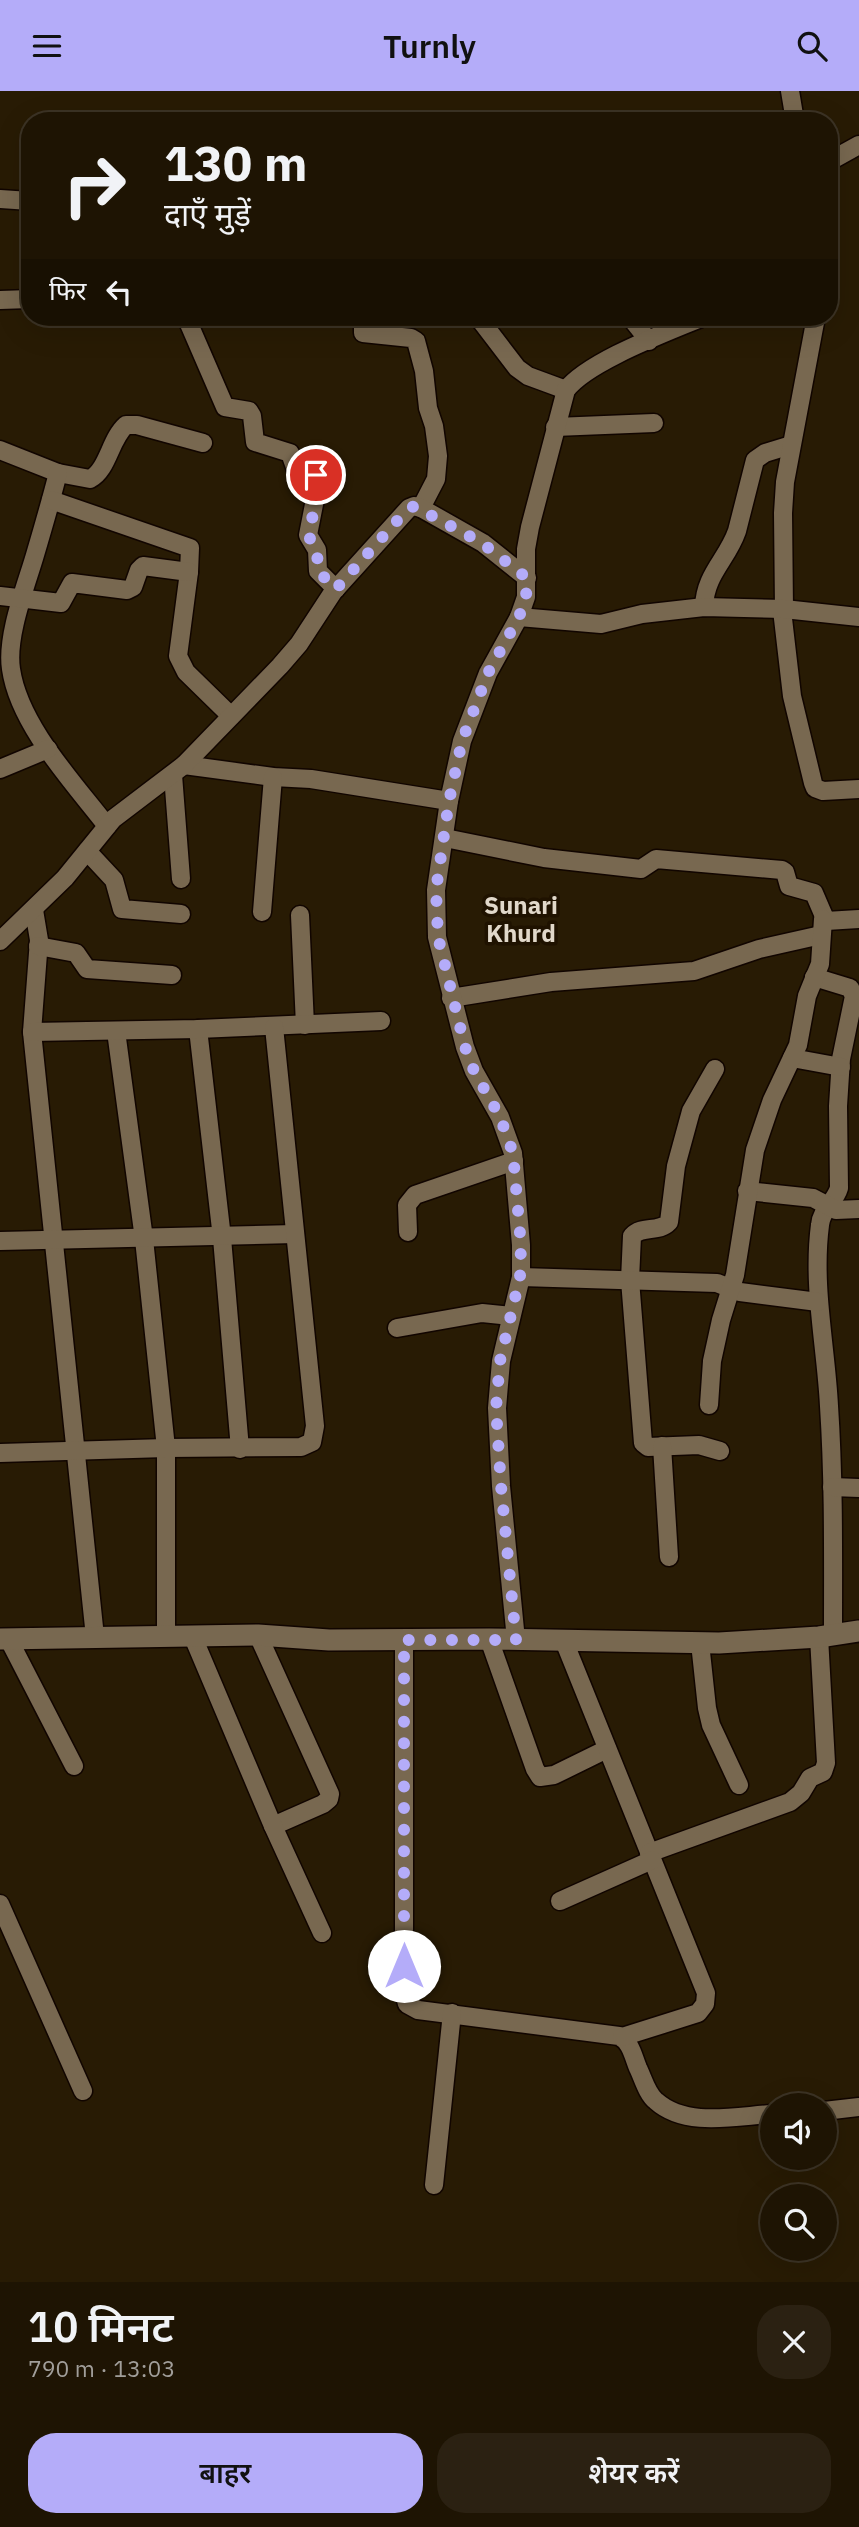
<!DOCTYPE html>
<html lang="hi">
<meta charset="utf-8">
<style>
body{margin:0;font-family:"IBM Plex Sans","Noto Sans Devanagari",sans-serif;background:#2b2112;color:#f1f3f6;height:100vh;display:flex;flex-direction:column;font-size:26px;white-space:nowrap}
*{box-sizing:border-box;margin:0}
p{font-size:23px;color:#a19e9a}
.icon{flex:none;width:38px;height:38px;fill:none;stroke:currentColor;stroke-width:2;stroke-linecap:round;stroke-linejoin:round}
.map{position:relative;height:2191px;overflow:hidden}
.side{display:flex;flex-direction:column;background:#1e1403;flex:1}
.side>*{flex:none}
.banner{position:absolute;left:21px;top:21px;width:817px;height:214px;border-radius:28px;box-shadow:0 7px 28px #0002,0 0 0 2px #3c3325;background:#1e1403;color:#f1f3f6;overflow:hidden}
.buttons{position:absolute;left:760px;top:2002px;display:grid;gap:14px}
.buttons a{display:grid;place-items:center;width:77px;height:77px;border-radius:50%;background:#1e1403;box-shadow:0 7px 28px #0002,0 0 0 2px #3c3325;font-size:35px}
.pin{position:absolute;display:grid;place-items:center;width:60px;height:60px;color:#fff;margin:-30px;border:4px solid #fff;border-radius:50%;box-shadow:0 2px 7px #0007}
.me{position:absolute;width:77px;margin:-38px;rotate:0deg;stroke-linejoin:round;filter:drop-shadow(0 0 5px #0008)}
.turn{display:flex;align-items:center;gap:24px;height:147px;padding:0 28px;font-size:32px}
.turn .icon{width:91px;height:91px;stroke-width:2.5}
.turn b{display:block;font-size:49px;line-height:60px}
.then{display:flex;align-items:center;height:66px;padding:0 28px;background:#0003;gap:14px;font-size:26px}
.round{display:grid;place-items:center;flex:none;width:74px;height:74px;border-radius:28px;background:#2b2112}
.headline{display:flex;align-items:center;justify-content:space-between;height:119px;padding:0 28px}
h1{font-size:42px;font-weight:600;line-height:52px}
.action{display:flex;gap:14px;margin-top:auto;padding:14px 28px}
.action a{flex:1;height:80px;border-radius:28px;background:#b4acf9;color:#111;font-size:28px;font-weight:600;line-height:80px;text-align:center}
.action a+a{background:#2b2112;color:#f1f3f6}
header{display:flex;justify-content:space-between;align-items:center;height:91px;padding:0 28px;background:#b4acf9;color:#111;font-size:32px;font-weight:600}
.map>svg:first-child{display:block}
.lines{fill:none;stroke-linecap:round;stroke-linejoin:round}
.minor-casing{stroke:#110500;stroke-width:21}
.tertiary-casing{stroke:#110500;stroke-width:24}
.minor{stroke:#786850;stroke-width:18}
.tertiary{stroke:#786850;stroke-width:21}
.route{stroke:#b4acf9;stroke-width:12;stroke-dasharray:0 21.6}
.labels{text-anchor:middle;stroke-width:7;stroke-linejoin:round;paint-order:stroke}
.quarter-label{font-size:24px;font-weight:bold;fill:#e1d8ca;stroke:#1f1200}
</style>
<header><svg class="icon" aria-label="menu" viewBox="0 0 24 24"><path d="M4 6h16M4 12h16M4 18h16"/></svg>Turnly<svg class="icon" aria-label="search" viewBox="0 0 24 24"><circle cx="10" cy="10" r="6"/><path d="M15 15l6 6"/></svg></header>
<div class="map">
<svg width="859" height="2191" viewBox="0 0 859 2191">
<rect width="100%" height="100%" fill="#281b04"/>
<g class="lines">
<defs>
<g id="minor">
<path d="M790,0L795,30"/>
<path d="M830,70L859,54"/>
<path d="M0,108L30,110"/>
<path d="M0,209L30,208"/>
<path d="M186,226L225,316L249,320L252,325L255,351L290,362L296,379L313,382L317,385L318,393L308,444L317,459L318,480L336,498"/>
<path d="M363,226V242L411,247L416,250L424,280L428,317L434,335L438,365L436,388L421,417"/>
<path d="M478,226L517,277L528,285L566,299"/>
<path d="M630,226L649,250"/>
<path d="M555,336L654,332"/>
<path d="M0,359L58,382L90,388C108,379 110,348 126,334H137L203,352"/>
<path d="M58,382C51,409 43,437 35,464C26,495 6,545 11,578C19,634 73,691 107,735"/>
<path d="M51,409L190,457L189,481L178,565L186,581L231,625"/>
<path d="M0,505L61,512L72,492L127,499L133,496L139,479L143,475L189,481"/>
<path d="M704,516C705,483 727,469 737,440L755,369L765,362L791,354"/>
<path d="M784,518L783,422L785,391L816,226"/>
<path d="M782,519L792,605L813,692L815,697L823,700L859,698"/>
<path d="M519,526L601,533L642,523L704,516L784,518L859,526"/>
<path d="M184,674L273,686L311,688L449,710"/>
<path d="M0,678L48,658"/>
<path d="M173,684L181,788"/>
<path d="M445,747L544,767L641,778L656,768L782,779L785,781L789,795L814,802L826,830L859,828"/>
<path d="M87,760L114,789L122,818L181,823"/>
<path d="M34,819L39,849L32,941L95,1546"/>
<path d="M262,821L273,686"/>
<path d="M300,824L305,934"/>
<path d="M0,850L65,787L113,728L184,674L280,575L299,553L333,501L409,417L414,415L421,417L483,452L527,487"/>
<path d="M38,855L76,862L87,878L172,884"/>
<path d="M814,886L850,897L854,905L841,968L838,1015L839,1097C835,1111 821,1119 820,1134C812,1195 826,1255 829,1315C834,1391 833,1468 833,1544"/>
<path d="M451,907L551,891L694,880L759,858L821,844"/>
<path d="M198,938L222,1147L240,1358"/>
<path d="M116,940L144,1148L166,1357V1545"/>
<path d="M32,941L198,938L381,930"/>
<path d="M792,967L841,976"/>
<path d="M715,978L691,1020L676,1075L669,1131C659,1142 642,1134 632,1145L630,1189L643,1352L648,1356L699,1354L720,1360"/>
<path d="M747,1100L813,1107L836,1119L859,1118"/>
<path d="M408,1141L407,1114L415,1104L514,1070"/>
<path d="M0,1150L295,1143"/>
<path d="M521,1186L717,1192L740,1201L818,1211"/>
<path d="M397,1237L482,1222L511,1225"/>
<path d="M709,1314L712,1270L721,1229L735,1184L755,1059L772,1009L798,954L807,905L820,873L823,828"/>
<path d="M662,1355L669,1466"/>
<path d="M0,1362L166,1357L301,1356L312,1351L315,1335L274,936"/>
<path d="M832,1396L859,1397"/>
<path d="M258,1544L330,1703L329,1708L323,1713L273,1735"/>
<path d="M193,1546L273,1735L322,1842"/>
<path d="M8,1547L74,1675"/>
<path d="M489,1548L535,1678L540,1686L554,1684L607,1658"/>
<path d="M404,1549V1902L407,1913L418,1919L619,1945C631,1951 633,1965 638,1977C643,1987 647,2003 656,2010C686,2037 736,2025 772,2023"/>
<path d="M516,1549L501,1395L497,1317L501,1270L521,1186V1154L513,1062L500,1026L474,980L465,956L437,846L436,799L449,710L462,650L488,582L519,526L526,506V458L530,436L566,299C588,270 668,241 703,226"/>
<path d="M564,1550L706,1902L705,1913L698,1922L622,1946"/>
<path d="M700,1552L707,1617L711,1634L739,1694"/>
<path d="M649,1762L790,1711L801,1702L810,1687L823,1681L826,1672L819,1546"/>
<path d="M560,1810L652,1769"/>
<path d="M0,1813L83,2000"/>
<path d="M824,2020L859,2016"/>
<path d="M434,2094L452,1922"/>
</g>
<path id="tertiary" d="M0,1548L258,1544L329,1549L489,1548L719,1552L819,1546L859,1540"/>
</defs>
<use href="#minor" class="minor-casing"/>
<use href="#tertiary" class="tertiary-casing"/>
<use href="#minor" class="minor"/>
<use href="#tertiary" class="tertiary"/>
</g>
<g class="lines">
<path class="route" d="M316,384L318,393L309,446L317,459L318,480L336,498L405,421L414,415L482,452L527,487L526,506L519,526L488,582L462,650L449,710L436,799L438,846L465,956L474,980L500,1026L513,1062L521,1154L520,1186L500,1270L496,1317L501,1395L516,1549H404V1875"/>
</g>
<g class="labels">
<g class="quarter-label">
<text x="521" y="823">Sunari<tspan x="521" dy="28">Khurd</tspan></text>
</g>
</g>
</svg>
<div class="buttons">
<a><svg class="icon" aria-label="sound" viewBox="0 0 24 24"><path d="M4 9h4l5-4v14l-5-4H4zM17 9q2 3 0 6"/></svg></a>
<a><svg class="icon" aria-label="search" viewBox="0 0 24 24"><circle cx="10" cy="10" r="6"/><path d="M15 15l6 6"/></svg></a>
</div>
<div class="pin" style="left:316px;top:384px;background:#d93025"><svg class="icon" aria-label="arrive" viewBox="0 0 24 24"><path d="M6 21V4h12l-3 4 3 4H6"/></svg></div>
<svg class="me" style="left:404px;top:1875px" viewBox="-20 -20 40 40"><circle r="19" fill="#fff"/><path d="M0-13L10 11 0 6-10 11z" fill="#b4acf9"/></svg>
<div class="banner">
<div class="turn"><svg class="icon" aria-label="right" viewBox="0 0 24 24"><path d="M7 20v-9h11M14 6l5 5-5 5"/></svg><div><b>130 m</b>दाएँ मुड़ें</div></div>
<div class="then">फिर<svg class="icon" aria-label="left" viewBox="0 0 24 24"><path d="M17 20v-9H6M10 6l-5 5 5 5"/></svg></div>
</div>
</div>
<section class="side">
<div class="headline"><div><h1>10 मिनट</h1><p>790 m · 13:03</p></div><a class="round"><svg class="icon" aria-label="close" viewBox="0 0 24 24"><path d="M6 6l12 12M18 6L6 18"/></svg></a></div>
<div class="action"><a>बाहर</a><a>शेयर करें</a></div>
</section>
